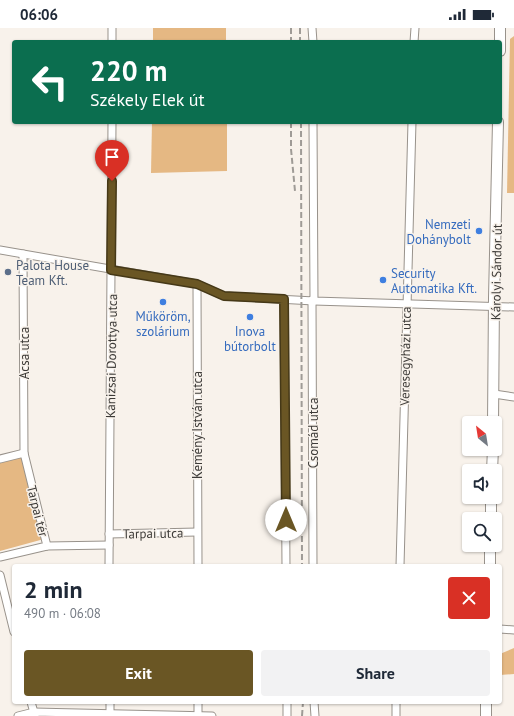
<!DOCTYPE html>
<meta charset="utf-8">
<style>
body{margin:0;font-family:"PT Sans",sans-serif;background:#f2f2f3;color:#1f2937;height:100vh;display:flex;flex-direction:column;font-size:15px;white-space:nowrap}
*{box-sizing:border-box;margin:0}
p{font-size:13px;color:#747a83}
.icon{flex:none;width:22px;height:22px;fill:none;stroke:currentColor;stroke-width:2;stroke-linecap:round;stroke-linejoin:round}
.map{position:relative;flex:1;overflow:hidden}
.side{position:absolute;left:12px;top:536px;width:490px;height:140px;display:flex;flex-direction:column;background:#fff;border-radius:4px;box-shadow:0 1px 3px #0004}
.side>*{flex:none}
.top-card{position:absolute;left:12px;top:12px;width:490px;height:84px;border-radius:4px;box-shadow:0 1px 3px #0004;background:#0b6e4f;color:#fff;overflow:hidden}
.needle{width:26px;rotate:330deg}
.controls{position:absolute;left:462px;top:388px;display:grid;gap:8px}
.controls a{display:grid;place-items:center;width:40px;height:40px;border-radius:4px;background:#fff;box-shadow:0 1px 3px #0004;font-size:20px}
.pin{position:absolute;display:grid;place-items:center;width:34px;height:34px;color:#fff;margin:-41px -17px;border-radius:50% 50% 50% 0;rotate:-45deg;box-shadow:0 0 4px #0007}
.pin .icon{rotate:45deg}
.me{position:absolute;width:44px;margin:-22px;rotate:0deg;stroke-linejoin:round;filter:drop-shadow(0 0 3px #0008)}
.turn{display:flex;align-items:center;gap:14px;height:84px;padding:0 12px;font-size:18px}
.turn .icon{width:52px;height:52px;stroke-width:2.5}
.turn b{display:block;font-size:28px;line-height:34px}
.round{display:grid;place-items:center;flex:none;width:42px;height:42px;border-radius:4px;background:#f2f2f3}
.overview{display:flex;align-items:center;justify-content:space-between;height:68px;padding:0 12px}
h1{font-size:24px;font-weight:800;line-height:30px}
.action{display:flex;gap:8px;margin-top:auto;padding:8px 12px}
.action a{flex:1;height:46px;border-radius:4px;background:#6a5624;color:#fff;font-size:16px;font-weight:800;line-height:46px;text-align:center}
.action a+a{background:#f2f2f3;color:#1f2937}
.status{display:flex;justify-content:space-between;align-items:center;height:28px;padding:0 20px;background:#fff;direction:ltr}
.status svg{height:11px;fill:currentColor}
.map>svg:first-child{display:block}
.green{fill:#e5b883}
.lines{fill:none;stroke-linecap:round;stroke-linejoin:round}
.street-casing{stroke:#98928b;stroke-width:9}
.secondary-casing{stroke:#98928b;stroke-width:12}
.street{stroke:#fff;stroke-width:7}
.secondary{stroke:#fff;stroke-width:10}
.rail{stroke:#9f9b96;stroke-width:2;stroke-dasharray:6 3;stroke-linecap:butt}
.route-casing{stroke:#453817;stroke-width:10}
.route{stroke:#6a5624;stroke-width:7}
.shop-dot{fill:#3f7fe0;stroke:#f8f2eb;stroke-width:1.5}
.service-dot{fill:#5c6f8a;stroke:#f8f2eb;stroke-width:1.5}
.labels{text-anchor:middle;stroke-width:3;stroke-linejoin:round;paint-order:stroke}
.shop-label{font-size:13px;fill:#366cbe;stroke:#f8f2eb}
.service-label{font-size:13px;fill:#4e5e75;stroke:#f8f2eb;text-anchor:start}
.street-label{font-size:13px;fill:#3d3b38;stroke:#f8f2eb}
</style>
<div class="status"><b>06:06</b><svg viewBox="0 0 49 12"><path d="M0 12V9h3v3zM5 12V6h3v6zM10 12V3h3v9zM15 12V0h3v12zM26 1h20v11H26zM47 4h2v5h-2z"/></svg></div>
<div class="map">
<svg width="514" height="688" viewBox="0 0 514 688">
<rect width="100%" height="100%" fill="#f8f2eb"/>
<g class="green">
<rect x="153" y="0" width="73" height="14"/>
<path d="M514,8V165H507L510,11Z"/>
<path d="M152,94H227V143L151,145Z"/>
<path d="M21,428L44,511L0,523V433Z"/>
<path d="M514,620V646L500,647V626Z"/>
</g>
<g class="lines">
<defs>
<g id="street">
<path d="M312,0L313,14"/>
<path d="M112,14V0"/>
<path d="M414,14L415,0"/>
<path d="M313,94L314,273"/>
<path d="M0,222L197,256L224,268L314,273L514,279"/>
<path d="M23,226L24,425"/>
<path d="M197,256L198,538"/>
<path d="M284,271L286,538"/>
<path d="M312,272L313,538"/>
<path d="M494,366L514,369"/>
<path d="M0,431L24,425L47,518L0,529"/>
<path d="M109,506L197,504"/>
<path d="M47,518L109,517"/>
<path d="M109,538L112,94"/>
<path d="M400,538L412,94"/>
<path d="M0,547L14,604"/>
<path d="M500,601L514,602"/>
<path d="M31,674L35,688"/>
<path d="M110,674V688"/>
<path d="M198,674V688"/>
<path d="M287,674V688"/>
<path d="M314,674L315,688"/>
<path d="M18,688L34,684L212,688"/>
<path d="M396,688V674"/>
</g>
<g id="secondary">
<path d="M500,23V0"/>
<path d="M493,395L494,270L498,94"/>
<path d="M492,443L493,421"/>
<path d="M491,491V469"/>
<path d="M490,538V517"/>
<path d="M486,688V674"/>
</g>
</defs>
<use href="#street" class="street-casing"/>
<use href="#secondary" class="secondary-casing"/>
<use href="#street" class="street"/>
<use href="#secondary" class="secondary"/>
<g class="rail">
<path d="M291,0V14"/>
<path d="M300,0V14"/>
<path d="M291,94V121L295,163"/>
<path d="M301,94L302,538"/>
<path d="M302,688L303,674"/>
</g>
</g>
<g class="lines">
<defs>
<path id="route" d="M112,153L111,242L197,256L224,268L284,271L286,492"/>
</defs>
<use href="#route" class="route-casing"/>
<use href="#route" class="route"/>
</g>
<g class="shop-dot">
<circle cx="479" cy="203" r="4"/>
<circle cx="383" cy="252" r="4"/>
<circle cx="163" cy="274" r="4"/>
<circle cx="250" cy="289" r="4"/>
</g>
<circle class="service-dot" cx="8" cy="244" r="4"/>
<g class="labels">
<g class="shop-label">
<text x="471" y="201" text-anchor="end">Nemzeti<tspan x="471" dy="15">Dohánybolt</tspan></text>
<text x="391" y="250" text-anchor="start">Security<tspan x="391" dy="15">Automatika Kft.</tspan></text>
<text x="163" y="293">Műköröm,<tspan x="163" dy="15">szolárium</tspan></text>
<text x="250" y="308">Inova<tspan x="250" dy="15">bútorbolt</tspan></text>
</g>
<g class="service-label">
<text x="16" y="242">Palota House<tspan x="16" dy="15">Team Kft.</tspan></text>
</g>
<g class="street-label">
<text transform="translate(496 244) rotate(-89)" y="5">Károlyi Sándor út</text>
<text transform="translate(24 325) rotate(-90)" y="5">Acsa utca</text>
<text transform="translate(111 328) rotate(-89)" y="5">Kanizsai Dorottya utca</text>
<text transform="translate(405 328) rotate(-89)" y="5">Veresegyházi utca</text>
<text transform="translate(197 397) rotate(-90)" y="5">Kemény István utca</text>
<text transform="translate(313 405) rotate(-90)" y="5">Csomád utca</text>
<text transform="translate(38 483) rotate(76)" y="5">Tarpai tér</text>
<text transform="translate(153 505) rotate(-1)" y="5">Tarpai utca</text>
</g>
</g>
</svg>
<div class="controls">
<a><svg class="needle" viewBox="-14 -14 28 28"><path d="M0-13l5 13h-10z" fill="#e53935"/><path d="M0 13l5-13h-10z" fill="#747a83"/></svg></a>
<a><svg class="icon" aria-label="sound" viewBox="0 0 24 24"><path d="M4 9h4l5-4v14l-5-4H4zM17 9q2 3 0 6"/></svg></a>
<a><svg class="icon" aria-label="search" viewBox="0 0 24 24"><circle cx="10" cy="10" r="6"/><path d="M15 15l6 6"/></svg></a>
</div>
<div class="pin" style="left:112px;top:153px;background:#d93025"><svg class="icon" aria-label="arrive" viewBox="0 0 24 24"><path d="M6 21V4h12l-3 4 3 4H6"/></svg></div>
<svg class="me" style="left:286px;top:492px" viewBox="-20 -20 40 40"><circle r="19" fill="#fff"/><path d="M0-13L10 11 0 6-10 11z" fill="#6a5624"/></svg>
<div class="top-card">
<div class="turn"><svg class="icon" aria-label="left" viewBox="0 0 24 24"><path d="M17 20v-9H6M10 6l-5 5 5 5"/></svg><div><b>220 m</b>Székely Elek út</div></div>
</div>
<section class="side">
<div class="overview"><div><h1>2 min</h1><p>490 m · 06:08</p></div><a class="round" style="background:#d93025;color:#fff"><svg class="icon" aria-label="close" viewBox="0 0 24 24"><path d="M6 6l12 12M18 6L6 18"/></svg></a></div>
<div class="action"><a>Exit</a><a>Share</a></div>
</section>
</div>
